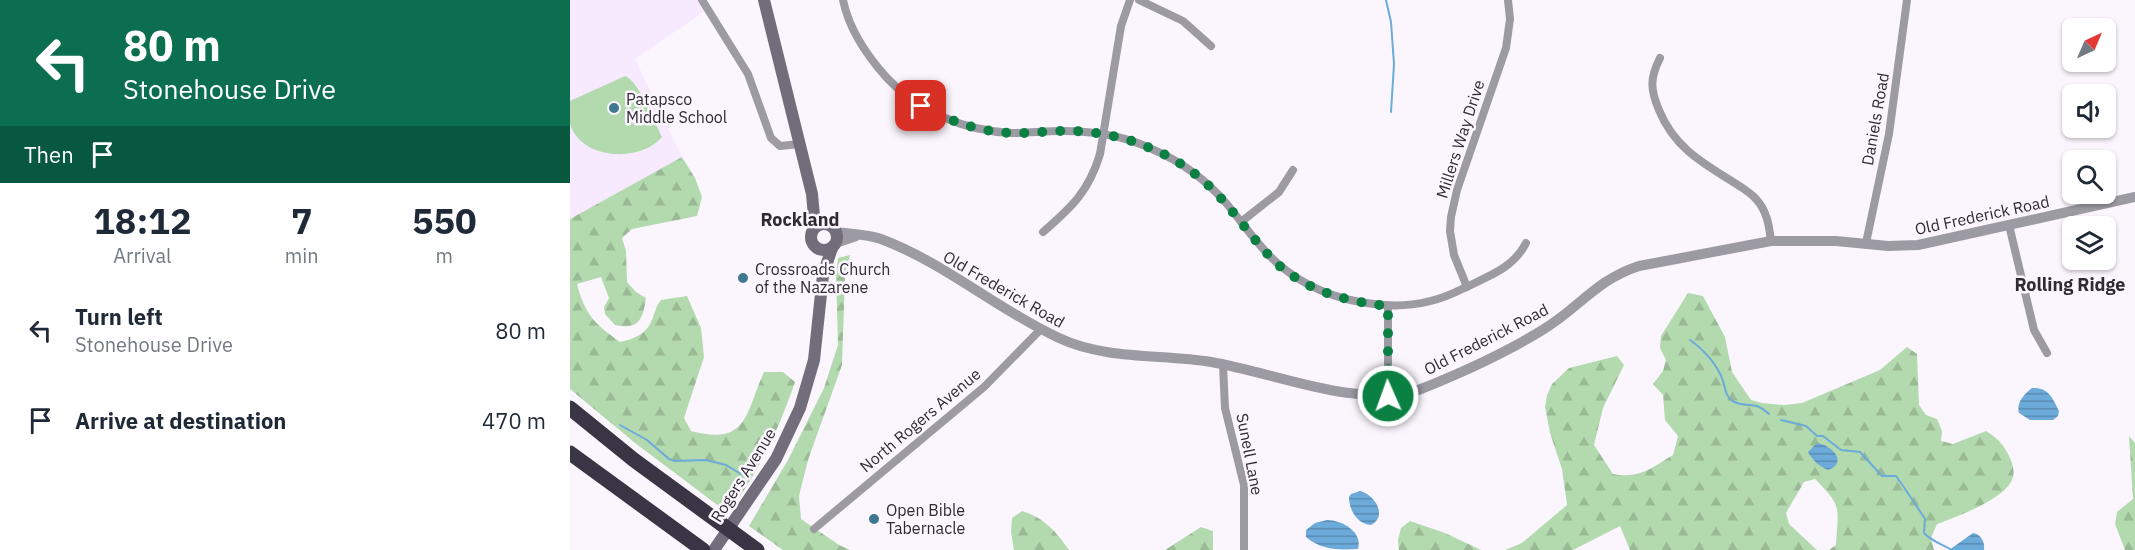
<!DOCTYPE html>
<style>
body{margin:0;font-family:"IBM Plex Sans",sans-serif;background:#f2f2f3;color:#1f2937;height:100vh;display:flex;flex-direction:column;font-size:22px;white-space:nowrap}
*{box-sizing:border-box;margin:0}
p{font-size:20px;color:#747a83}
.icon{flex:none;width:33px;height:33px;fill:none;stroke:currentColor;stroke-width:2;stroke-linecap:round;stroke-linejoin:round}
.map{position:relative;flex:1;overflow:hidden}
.details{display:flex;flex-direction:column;background:#fff;width:570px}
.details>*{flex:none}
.top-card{background:#0b6e4f;color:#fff;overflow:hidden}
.needle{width:39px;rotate:44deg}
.buttons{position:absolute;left:1492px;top:18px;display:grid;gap:12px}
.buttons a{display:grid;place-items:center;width:54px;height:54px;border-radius:9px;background:#fff;box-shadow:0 2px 4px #0004;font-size:30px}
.pin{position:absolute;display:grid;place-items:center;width:51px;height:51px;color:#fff;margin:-26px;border-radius:12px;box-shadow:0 3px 9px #0006}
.me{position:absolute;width:66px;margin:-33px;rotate:358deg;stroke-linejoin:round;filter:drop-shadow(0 0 4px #0008)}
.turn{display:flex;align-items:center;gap:21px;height:126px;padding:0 24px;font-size:27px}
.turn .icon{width:78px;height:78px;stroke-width:2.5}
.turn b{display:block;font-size:42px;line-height:51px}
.then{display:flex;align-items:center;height:57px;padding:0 24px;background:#0003;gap:12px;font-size:22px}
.eta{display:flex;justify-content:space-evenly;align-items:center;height:102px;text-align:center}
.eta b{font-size:36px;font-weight:700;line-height:42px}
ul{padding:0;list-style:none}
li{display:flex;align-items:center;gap:18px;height:90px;padding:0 24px}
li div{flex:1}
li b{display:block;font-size:22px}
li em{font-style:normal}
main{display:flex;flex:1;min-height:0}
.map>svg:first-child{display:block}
.built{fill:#f8eafe}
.green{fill:#b3d9ae}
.forest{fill:url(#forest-firs)}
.water{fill:url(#water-rules)}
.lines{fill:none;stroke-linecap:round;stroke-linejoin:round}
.stream{stroke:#6cabd9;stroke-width:2}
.minor{stroke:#9c9aa3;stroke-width:8}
.tertiary{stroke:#9c9aa3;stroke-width:10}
.secondary{stroke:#716d7a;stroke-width:12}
.motorway{stroke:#3a3545;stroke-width:15}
.route{stroke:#0b8043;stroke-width:10;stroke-dasharray:0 18}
.poi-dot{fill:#3d7790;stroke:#fbf6fd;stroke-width:2}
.labels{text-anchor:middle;stroke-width:5;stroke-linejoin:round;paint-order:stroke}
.poi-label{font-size:16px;fill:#302b32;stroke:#fbf6fd;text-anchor:start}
.street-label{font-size:16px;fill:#302b32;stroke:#fbf6fd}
.neighbourhood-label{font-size:18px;font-weight:bold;fill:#302b32;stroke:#fbf6fd}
</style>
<main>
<section class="details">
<div class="top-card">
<div class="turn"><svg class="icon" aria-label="left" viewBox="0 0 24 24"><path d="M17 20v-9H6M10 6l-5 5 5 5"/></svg><div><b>80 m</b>Stonehouse Drive</div></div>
<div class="then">Then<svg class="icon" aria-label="arrive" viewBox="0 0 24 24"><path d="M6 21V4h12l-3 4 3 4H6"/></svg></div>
</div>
<div class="eta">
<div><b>18:12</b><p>Arrival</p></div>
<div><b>7</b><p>min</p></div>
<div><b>550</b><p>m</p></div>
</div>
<ul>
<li><svg class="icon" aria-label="left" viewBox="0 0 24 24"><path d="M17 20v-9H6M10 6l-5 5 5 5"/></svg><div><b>Turn left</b><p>Stonehouse Drive</p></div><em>80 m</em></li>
<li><svg class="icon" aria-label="arrive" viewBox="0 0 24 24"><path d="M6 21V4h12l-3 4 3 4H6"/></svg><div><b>Arrive at destination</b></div><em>470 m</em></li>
</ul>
</section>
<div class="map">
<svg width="1565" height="550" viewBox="0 0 1565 550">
<defs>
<pattern id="forest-firs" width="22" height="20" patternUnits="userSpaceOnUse" patternTransform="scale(1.5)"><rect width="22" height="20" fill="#b3d9ae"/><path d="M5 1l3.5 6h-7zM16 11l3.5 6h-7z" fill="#9aba96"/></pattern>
<pattern id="water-rules" width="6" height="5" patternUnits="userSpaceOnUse" patternTransform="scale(1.5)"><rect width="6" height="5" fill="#6cabd9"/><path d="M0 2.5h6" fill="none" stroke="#598bb1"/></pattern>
</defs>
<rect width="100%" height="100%" fill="#fbf6fd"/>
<path class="built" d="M0,0H128L135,11L65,59L112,157L0,219Z"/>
<path class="green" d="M55,76C69,81 85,123 92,137C70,163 11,160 0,124C0,118 0,108 0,101Z"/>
<g class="forest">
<path d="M112,157L125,178L132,197L127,216L62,229L52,238L56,251L57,282L66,292L76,298C73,320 68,330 45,325L35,314L34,307L39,298L31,277L7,284C15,315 25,324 50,342C63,339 75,335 81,322C85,314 85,307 91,300L117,296L131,328L134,357L114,418L121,431C178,446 175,414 194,372H213L225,382C208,431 189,472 158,513L65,443L0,389V219Z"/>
<path d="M280,255L275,277L272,365L238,460L229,496L231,519L269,545L280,550H213L179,526L218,460L254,388L268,345L266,273L268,258Z"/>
<path d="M1118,293L1133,296L1155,337L1162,372L1181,400L1192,403L1214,405L1232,403L1310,370L1337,347L1347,354L1349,405L1356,415L1367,419L1372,431L1371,441L1383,444L1416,431C1426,437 1433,444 1438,454C1443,463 1446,473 1441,482C1431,500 1387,517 1367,524L1361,538L1364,550H1259L1266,545C1268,507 1273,507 1245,479L1234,482L1216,513L1219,524L1247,550H1060L1050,526L1003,550H935L952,543L997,505L992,469L980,433L975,407L977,395L982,384L999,368L1047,356L1054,365L1033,408L1024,445L1043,474C1070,479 1081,468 1103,455L1108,436L1095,420L1093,395L1083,384L1093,371L1096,360L1090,348L1091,336Z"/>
<path d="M1559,436L1565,443V550H1555L1545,524L1547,512L1563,499Z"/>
<path d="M452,511C475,518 486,532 499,550H444L441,532L442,518Z"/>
<path d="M840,521L875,533L911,550H829L828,540L831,528Z"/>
<path d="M631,527L643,531V550H595Z"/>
</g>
<g class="water">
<path d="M1462,388C1478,387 1483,398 1489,411L1488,416L1483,420H1460L1449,413C1446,403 1454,394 1462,388Z"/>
<path d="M1247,443C1261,445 1279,462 1258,470C1249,466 1243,461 1238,452Z"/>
<path d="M790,491C805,495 818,516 801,525C787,524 779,510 779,497L781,494Z"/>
<path d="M757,520C772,520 793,532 788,549C769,550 751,550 736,537V530L745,523Z"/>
<path d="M1403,533C1411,534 1415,542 1414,550H1379Z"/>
</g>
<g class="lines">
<g class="stream">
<path d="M816,0L821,22L824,64L821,112"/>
<path d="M1120,340C1133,349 1148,365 1153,381C1155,387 1155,394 1160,399C1167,406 1178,404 1187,406C1192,408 1196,411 1199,414"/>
<path d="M1211,420L1236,426L1247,436H1253L1271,450L1290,452L1312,476H1326C1336,490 1346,505 1355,519L1354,533C1360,540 1371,544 1380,549"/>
<path d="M50,425L77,440L99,459L105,461L136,460L156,465L171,474"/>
</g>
<g class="minor">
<path d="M132,0L178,74L201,138L210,146L230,144"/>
<path d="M273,0C279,29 297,56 317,78C349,112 395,131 442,133C459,133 475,131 492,131C523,131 556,136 584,150C612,162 636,180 656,203C673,223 687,245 706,262C734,287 767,300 804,304C834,308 865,303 892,289C916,277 943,269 956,243"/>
<path d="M569,0L613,21L641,46"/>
<path d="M1090,58C1080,78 1080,89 1089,110C1103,145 1129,161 1160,180C1169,186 1179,191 1186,199C1197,211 1199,225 1201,241"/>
<path d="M671,222L709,192L723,170"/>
<path d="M1439,225L1464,330L1477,353"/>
<path d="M473,232C502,207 519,191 530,154L551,26L560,0"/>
<path d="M1296,243L1319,134L1337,0"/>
<path d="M897,287L884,255L880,231L881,217L887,190L936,48L940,19L938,0"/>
<path d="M653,365L655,408L674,485V550"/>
<path d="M818,396V306"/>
<path d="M244,529L414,387L471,329"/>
</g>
<g class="tertiary">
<path d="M266,232C280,234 297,234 311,239C375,263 428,310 489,338C536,360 591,354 641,362C706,373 781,407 846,391C889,374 934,354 974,329C1010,307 1026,280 1069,266L1201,241H1266L1318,246L1348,245L1565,197"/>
<path d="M266,243L286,236"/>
</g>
<g class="secondary">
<path d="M194,0L242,194L244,216L243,230"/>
<circle cx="254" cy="237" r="13"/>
<path d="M144,550L206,459L230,408L244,360L253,275L262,248"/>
</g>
<g class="motorway">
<path d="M0,408L64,460L187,550"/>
<path d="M0,453L133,550"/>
</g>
</g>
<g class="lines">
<path class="route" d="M351,106C380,121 409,132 442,133C463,134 484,130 505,131C530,132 558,138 580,148C610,160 636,180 656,204C675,226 691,250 713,269C744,293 780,302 818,306V396"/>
</g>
<g class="poi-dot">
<circle cx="44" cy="108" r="6"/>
<circle cx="173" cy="278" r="6"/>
<circle cx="304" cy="519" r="6"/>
</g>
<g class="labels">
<g class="poi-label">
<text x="56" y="105">Patapsco<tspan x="56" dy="18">Middle School</tspan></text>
<text x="185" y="275">Crossroads Church<tspan x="185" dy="18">of the Nazarene</tspan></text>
<text x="316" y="516">Open Bible<tspan x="316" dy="18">Tabernacle</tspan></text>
</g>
<g class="street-label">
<text transform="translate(1305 119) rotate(-80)" y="6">Daniels Road</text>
<text transform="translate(890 139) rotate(-72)" y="6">Millers Way Drive</text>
<text transform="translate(1412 215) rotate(-12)" y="6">Old Frederick Road</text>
<text transform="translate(434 289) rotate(30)" y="6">Old Frederick Road</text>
<text transform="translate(916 339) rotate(-27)" y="6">Old Frederick Road</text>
<text transform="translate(350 420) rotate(-40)" y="6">North Rogers Avenue</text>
<text transform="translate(680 454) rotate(79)" y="6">Sunell Lane</text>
<text transform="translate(173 475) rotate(-58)" y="6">Rogers Avenue</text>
</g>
<g class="neighbourhood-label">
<text x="230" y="226">Rockland</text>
<text x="1500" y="291">Rolling Ridge</text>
</g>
</g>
</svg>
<div class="buttons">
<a><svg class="needle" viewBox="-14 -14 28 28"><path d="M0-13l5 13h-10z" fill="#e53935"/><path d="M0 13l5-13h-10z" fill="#747a83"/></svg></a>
<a><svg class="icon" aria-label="sound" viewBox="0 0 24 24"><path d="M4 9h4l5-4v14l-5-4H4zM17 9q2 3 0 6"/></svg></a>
<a><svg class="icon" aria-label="search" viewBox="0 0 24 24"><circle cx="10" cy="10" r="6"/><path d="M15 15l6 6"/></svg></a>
<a><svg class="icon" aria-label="layers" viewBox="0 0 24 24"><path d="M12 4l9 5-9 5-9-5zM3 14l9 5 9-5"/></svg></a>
</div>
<div class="pin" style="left:351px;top:106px;background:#d93025"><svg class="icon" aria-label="arrive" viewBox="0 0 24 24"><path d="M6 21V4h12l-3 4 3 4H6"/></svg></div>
<svg class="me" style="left:818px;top:396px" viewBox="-20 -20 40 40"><circle r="17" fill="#0b8043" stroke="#fff" stroke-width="3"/><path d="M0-11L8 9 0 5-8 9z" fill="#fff"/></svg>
</div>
</main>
